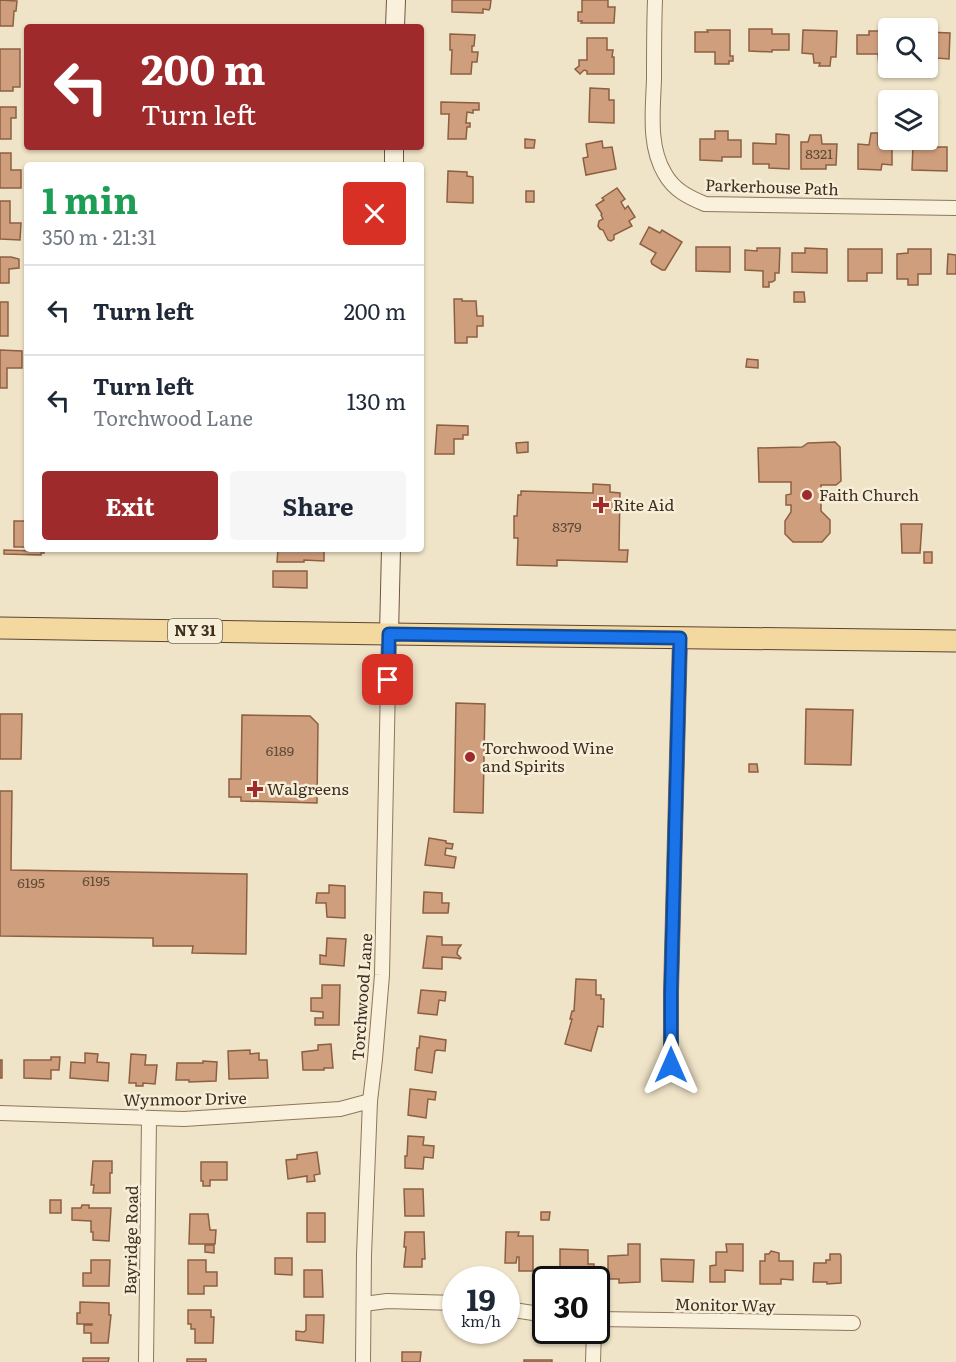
<!DOCTYPE html>
<meta charset="utf-8">
<style>
body{margin:0;font-family:Literata,serif;background:#f6f6f7;color:#1f2937;height:100vh;display:flex;flex-direction:column;font-size:22px;white-space:nowrap}
*{box-sizing:border-box;margin:0}
p{font-size:20px;color:#747a83}
.icon{flex:none;width:33px;height:33px;fill:none;stroke:currentColor;stroke-width:2;stroke-linecap:round;stroke-linejoin:round}
.map{position:relative;flex:1;overflow:hidden}
.side{position:absolute;left:24px;top:162px;width:400px;height:390px;display:flex;flex-direction:column;background:#fff;border-radius:6px;box-shadow:0 2px 4px #0004}
.side>*{flex:none}
.hud{position:absolute;left:24px;top:24px;width:400px;height:126px;border-radius:6px;box-shadow:0 2px 4px #0004;background:#9e2a2b;color:#fff;overflow:hidden}
.fabs{position:absolute;left:878px;top:18px;display:grid;gap:12px}
.fabs a{display:grid;place-items:center;width:60px;height:60px;border-radius:6px;background:#fff;box-shadow:0 2px 4px #0004;font-size:30px}
.speed{position:absolute;left:442px;top:1266px;display:flex;gap:12px;font-size:30px;font-weight:700;text-align:center}
.speed>*{display:grid;place-content:center;width:78px;height:78px;border-radius:50%;background:#fff;box-shadow:0 2px 4px #0004;line-height:1}
.speed small{font-size:15px;font-weight:400}
.speed .limit{border:3px solid #111;border-radius:9px;background:#fff;color:#111}
.pin{position:absolute;display:grid;place-items:center;width:51px;height:51px;color:#fff;margin:-26px;border-radius:12px;box-shadow:0 3px 9px #0006}
.me{position:absolute;width:66px;margin:-33px;rotate:0deg;stroke-linejoin:round;filter:drop-shadow(0 0 4px #0008)}
.turn{display:flex;align-items:center;gap:21px;height:126px;padding:0 18px;font-size:27px}
.turn .icon{width:78px;height:78px;stroke-width:2.5}
.turn b{display:block;font-size:42px;line-height:51px}
.round{display:grid;place-items:center;flex:none;width:63px;height:63px;border-radius:6px;background:#f6f6f7}
.headline{display:flex;align-items:center;justify-content:space-between;height:102px;padding:0 18px}
h1{font-size:36px;font-weight:700;line-height:45px;color:#1e9e55}
.action{display:flex;gap:12px;margin-top:auto;padding:12px 18px}
.action a{flex:1;height:69px;border-radius:6px;background:#9e2a2b;color:#fff;font-size:24px;font-weight:700;line-height:69px;text-align:center}
.action a+a{background:#f6f6f7;color:#1f2937}
ul{padding:0;list-style:none}
li{display:flex;align-items:center;gap:18px;height:90px;padding:0 18px;border-top:2px solid #e0e1e3}
li div{flex:1}
li b{display:block;font-size:22px}
li em{font-style:normal}
.map>svg:first-child{display:block}
.building{fill:#cf9f7d;stroke:#8d5f41;stroke-width:1.5}
.lines{fill:none;stroke-linecap:round;stroke-linejoin:round}
.street-casing{stroke:#8d765c;stroke-width:16}
.secondary-casing{stroke:#6f573f;stroke-width:20}
.primary-casing{stroke:#5b4430;stroke-width:23}
.street{stroke:#faf1dc;stroke-width:14}
.secondary{stroke:#faf1dc;stroke-width:18}
.primary{stroke:#f3d9a0;stroke-width:21}
.route-casing{stroke:#114b97;stroke-width:15}
.route{stroke:#1a73e8;stroke-width:10}
.poi-dot{fill:#9e2a2b;stroke:#f7eed8;stroke-width:2}
.labels{text-anchor:middle;stroke-width:5;stroke-linejoin:round;paint-order:stroke}
.number-label{font-size:14px;fill:#624a37}
.shield{fill:#f7eed8;stroke:#756857;stroke-width:1.5}
.shield-label{font-size:15px;font-weight:bold;fill:#3d2e20}
.street-label{font-size:16px;fill:#3d2e20;stroke:#f7eed8}
.poi-label{font-size:16px;fill:#3d2e20;stroke:#f7eed8;text-anchor:start}
</style>
<div class="map">
<svg width="956" height="1362" viewBox="0 0 956 1362">
<rect width="100%" height="100%" fill="#f0e4c8"/>
<g class="building">
<path d="M0,0L17,1L16,11H14L13,26H0Z"/>
<path d="M452,0H491L490,8L489,10L483,9V13L452,12Z"/>
<path d="M582,0H608V7H615L614,23H581L582,21H578V12H582Z"/>
<path d="M749,29H772V34H789V50H772V52L749,51Z"/>
<path d="M707,30H730V56H733V61H729V64H715V52H695V32H708Z"/>
<path d="M803,30L837,31L836,57H831L830,66H819L820,63H814L813,54L802,53Z"/>
<path d="M869,31H888V67H879L878,54H857V35H869Z"/>
<path d="M927,32L950,33L949,59L936,58V63H927Z"/>
<path d="M450,34L475,35L474,46H472V52H478L477,62H472L471,74H451L452,50H450Z"/>
<path d="M587,38H607V50H613L612,57H614V74H587V71L584,70L580,74L575,69L579,66V60H587Z"/>
<path d="M0,49H20V87H13V91H0Z"/>
<path d="M590,88L609,89V100H614V123L589,122Z"/>
<path d="M441,102L479,103V110H473V113L467,112L466,123H470V127H467L466,139H448L449,114H441Z"/>
<path d="M0,107H16V118H11V139H0Z"/>
<path d="M715,131H728V140H741V157H722V161L700,160V139H715Z"/>
<path d="M871,133H878V145H892V165L882,164L881,170L858,169V144L869,145Z"/>
<path d="M776,134L789,135V169L769,168V164H753V143L776,144Z"/>
<path d="M810,135H821L822,144H837L836,165H826V169H801V142H808Z"/>
<path d="M525,139L535,140L534,148H525Z"/>
<path d="M602,141L603,148L612,147L616,169L586,175L583,158L588,157L586,144Z"/>
<path d="M913,145H932V147H947V171L912,170Z"/>
<path d="M0,153H11V170H21V188H0Z"/>
<path d="M448,171L467,172V176L473,177V203L447,202Z"/>
<path d="M617,188L625,199L621,202L625,209L628,206L635,217L629,221L632,226L614,235V239L611,241L608,240L603,230L600,229L598,226L599,221L603,219L601,215L602,214L596,205L604,200L602,198Z"/>
<rect x="526" y="191" width="8" height="11"/>
<path d="M0,201H10V223H21L20,240L0,239Z"/>
<path d="M649,227L660,233L662,230L682,242L665,270H662L652,264L651,261L656,253L640,244Z"/>
<path d="M696,247H730V272L696,271Z"/>
<path d="M757,248H780L779,273H775V280L772,282H769V287H763V271L745,270V250L757,251Z"/>
<path d="M805,248L827,249V273L792,272V253H805Z"/>
<path d="M848,249H882V273H867V281H848Z"/>
<path d="M908,249H931V274H918V285H908V279H897V254L908,253Z"/>
<path d="M948,254L956,255V274H947Z"/>
<path d="M0,257H11L19,259V268L9,269V283H0Z"/>
<path d="M794,292H804L805,302H794Z"/>
<path d="M454,299H462V301H476L477,316H483V326H477V337H467V343H455Z"/>
<rect x="0" y="302" width="8" height="34"/>
<path d="M0,350L22,351V368H7V388H0Z"/>
<path d="M747,359L758,360V368L746,367Z"/>
<path d="M437,425L468,426V435H463V439H454V454H435Z"/>
<path d="M528,442V452L517,453L516,443Z"/>
<path d="M835,442L840,447L841,481L836,485H821V511L830,520V533L822,542H793L785,534V521L791,512V505H786V495L791,494V482H759L758,448L802,447L808,443Z"/>
<path d="M593,484L610,485V492L620,493L619,550H628L627,562L557,560V566L517,565L518,538H514V516H517L518,495H521V491L593,493Z"/>
<rect x="14" y="521" width="13" height="26"/>
<path d="M901,524H922L920,553H902Z"/>
<path d="M34,549H44V553H41V555L4,554V550L34,551Z"/>
<path d="M278,549H324V561L304,560V562H277Z"/>
<rect x="924" y="552" width="8" height="11"/>
<path d="M273,571H307V588L273,587Z"/>
<path d="M456,703L485,704L483,813L454,812Z"/>
<path d="M806,709L853,710L851,765L805,764Z"/>
<path d="M0,714H22L21,759H0Z"/>
<path d="M242,715L310,716L318,724L317,803L241,801V797H229V779H241Z"/>
<path d="M749,764H757L758,772H749Z"/>
<path d="M0,791H12L11,870L247,874L246,954L192,953L193,946H153V938L0,936Z"/>
<path d="M429,838L446,841V843L453,844L452,849L446,848L445,855L456,857L454,868L425,865Z"/>
<path d="M329,885L345,886V918L327,917L326,903H316L317,893H329Z"/>
<path d="M424,892L442,893V903H449L448,913H423Z"/>
<path d="M427,936L442,937V945H461L458,949L457,954L461,958L460,959L457,958L442,957V969L423,968Z"/>
<path d="M327,938L346,939L344,966L320,964V955L326,956Z"/>
<path d="M576,979L596,980V995H601V999H604L603,1027L598,1026L591,1051L565,1044L572,1019H570L572,1011H574Z"/>
<path d="M322,985H340L339,1025H315V1018H323V1012L311,1011V998H322Z"/>
<path d="M421,990L446,992L445,1001L439,1000L437,1015L418,1013Z"/>
<path d="M420,1036L446,1040L445,1051L437,1050L435,1051L432,1073L415,1070L417,1048H419Z"/>
<path d="M331,1044L333,1068H324V1070H303L302,1052L318,1050V1045Z"/>
<path d="M250,1050V1054L259,1053V1060H267L268,1078L229,1079L228,1051Z"/>
<path d="M85,1053L98,1054L97,1062L109,1063L108,1081L70,1078L71,1062L85,1063Z"/>
<path d="M131,1054L146,1055L145,1065H157L155,1084L143,1083V1086H136V1083H129Z"/>
<path d="M51,1057H60L59,1070H51V1079L24,1078V1060H51Z"/>
<rect x="0" y="1060" width="2" height="18"/>
<path d="M203,1061L217,1062L216,1081L189,1082V1080H176L177,1063H203Z"/>
<path d="M410,1089L436,1092L435,1100L428,1099L426,1118L408,1115Z"/>
<path d="M408,1136L424,1137L423,1145L434,1146L433,1158L424,1157L423,1169L405,1168V1156H407Z"/>
<path d="M317,1152L320,1174L314,1175L315,1181L307,1182V1176L288,1179L286,1160L297,1159V1155Z"/>
<path d="M93,1161H112V1173H110V1193H93L94,1185H91Z"/>
<path d="M201,1162H227V1180H210V1186H203V1181H201Z"/>
<path d="M404,1189H423L424,1216H405Z"/>
<rect x="50" y="1200" width="11" height="13"/>
<path d="M82,1205H89V1208H111L109,1241L93,1240V1232H91V1221L72,1220V1208H81Z"/>
<path d="M541,1212H550L549,1220H541Z"/>
<rect x="307" y="1213" width="18" height="29"/>
<path d="M190,1214H208L210,1230H216L215,1244H189Z"/>
<path d="M405,1232H424L425,1259H422V1267H404L406,1247H404Z"/>
<path d="M506,1232H519L518,1236H533V1271H519V1257H517L516,1263H505Z"/>
<path d="M628,1244H640V1282L619,1283V1279H608V1256L628,1255Z"/>
<path d="M726,1244H743V1271L725,1270V1282H710V1266L716,1265V1252H727Z"/>
<path d="M205,1245H214V1253L205,1252Z"/>
<path d="M560,1249L588,1250V1264H594V1280H579V1268L560,1269Z"/>
<path d="M771,1251L779,1253V1261H793V1280L781,1279V1284H760V1261H765V1254H769Z"/>
<path d="M830,1254H840L841,1256V1283L827,1284V1282H813L814,1263H826V1260H830Z"/>
<path d="M275,1258H292V1275L275,1274Z"/>
<path d="M661,1259L694,1260L693,1282L662,1281Z"/>
<path d="M91,1260H110L109,1286H83V1273H91Z"/>
<path d="M188,1260H206V1272H217V1286H204V1294H188Z"/>
<path d="M304,1270H322L323,1297H304Z"/>
<path d="M80,1302L109,1303V1315H111L108,1343H91V1333H84V1325H92V1324H77V1313H80Z"/>
<path d="M188,1310H211V1317H214L213,1343H195V1329H191V1324H188Z"/>
<path d="M306,1315H324L323,1343L296,1340V1331L304,1332L306,1330Z"/>
<path d="M402,1352H421L420,1362H402Z"/>
<path d="M83,1358H109L108,1362H83Z"/>
<rect x="187" y="1359" width="19" height="3"/>
<rect x="524" y="1360" width="28" height="2"/>
</g>
<g class="lines">
<defs>
<g id="street">
<path d="M655,0C654,26 654,53 654,79C653,110 648,146 665,174C674,190 688,197 705,204L956,208"/>
<path d="M671,1065V992L680,638"/>
<path d="M0,1113L184,1119L340,1109L370,1101"/>
<path d="M364,1304L387,1301L456,1303"/>
<path d="M507,1309L546,1315"/>
<path d="M597,1319L853,1323"/>
<path d="M146,1362L149,1118"/>
<path d="M363,1362L364,1255L370,1101L375,1059L382,975L389,634"/>
<path d="M593,1362L594,1330"/>
</g>
<g id="secondary">
<path d="M395,27L396,0"/>
<path d="M394,165V147"/>
<path d="M389,634L391,549"/>
</g>
<path id="primary" d="M0,628L389,634L956,641"/>
</defs>
<use href="#street" class="street-casing"/>
<use href="#secondary" class="secondary-casing"/>
<use href="#primary" class="primary-casing"/>
<use href="#street" class="street"/>
<use href="#secondary" class="secondary"/>
<use href="#primary" class="primary"/>
</g>
<g class="lines">
<defs>
<path id="route" d="M388,680L389,634L680,638L671,992V1065"/>
</defs>
<use href="#route" class="route-casing"/>
<use href="#route" class="route"/>
</g>
<g class="poi-dot">
<circle cx="807" cy="495" r="6"/>
<path d="M598 496h6v6h6v6h-6v6h-6v-6h-6v-6h6z"/>
<circle cx="470" cy="757" r="6"/>
<path d="M252 780h6v6h6v6h-6v6h-6v-6h-6v-6h6z"/>
</g>
<g class="labels">
<g class="number-label">
<text x="819" y="159">8321</text>
<text x="567" y="532">8379</text>
<text x="280" y="756">6189</text>
<text x="96" y="886">6195</text>
<text x="31" y="888">6195</text>
</g>
<rect class="shield" x="168" y="619" width="54" height="24" rx="4.5"/>
<g class="shield-label">
<text x="195" y="636">NY 31</text>
</g>
<g class="street-label">
<text transform="translate(772 187) rotate(2)" y="6">Parkerhouse Path</text>
<text transform="translate(362 997) rotate(-86)" y="6">Torchwood Lane</text>
<text transform="translate(185 1099) rotate(-1)" y="6">Wynmoor Drive</text>
<text transform="translate(131 1240) rotate(-89)" y="6">Bayridge Road</text>
<text transform="translate(725 1305) rotate(1)" y="6">Monitor Way</text>
</g>
<g class="poi-label">
<text x="819" y="501">Faith Church</text>
<text x="613" y="511">Rite Aid</text>
<text x="482" y="754">Torchwood Wine<tspan x="482" dy="18">and Spirits</tspan></text>
<text x="267" y="795">Walgreens</text>
</g>
</g>
</svg>
<div class="fabs">
<a><svg class="icon" aria-label="search" viewBox="0 0 24 24"><circle cx="10" cy="10" r="6"/><path d="M15 15l6 6"/></svg></a>
<a><svg class="icon" aria-label="layers" viewBox="0 0 24 24"><path d="M12 4l9 5-9 5-9-5zM3 14l9 5 9-5"/></svg></a>
</div>
<div class="speed"><div>19<small>km/h</small></div><div class="limit">30</div></div>
<div class="pin" style="left:388px;top:680px;background:#d93025"><svg class="icon" aria-label="arrive" viewBox="0 0 24 24"><path d="M6 21V4h12l-3 4 3 4H6"/></svg></div>
<svg class="me" style="left:671px;top:1065px" viewBox="-20 -20 40 40"><path d="M0-17L14 15 0 8-14 15z" fill="#1a73e8" stroke="#fff" stroke-width="4"/></svg>
<div class="hud">
<div class="turn"><svg class="icon" aria-label="left" viewBox="0 0 24 24"><path d="M17 20v-9H6M10 6l-5 5 5 5"/></svg><div><b>200 m</b>Turn left</div></div>
</div>
<section class="side">
<div class="headline"><div><h1>1 min</h1><p>350 m · 21:31</p></div><a class="round" style="background:#d93025;color:#fff"><svg class="icon" aria-label="close" viewBox="0 0 24 24"><path d="M6 6l12 12M18 6L6 18"/></svg></a></div>
<ul>
<li><svg class="icon" aria-label="left" viewBox="0 0 24 24"><path d="M17 20v-9H6M10 6l-5 5 5 5"/></svg><div><b>Turn left</b></div><em>200 m</em></li>
<li><svg class="icon" aria-label="left" viewBox="0 0 24 24"><path d="M17 20v-9H6M10 6l-5 5 5 5"/></svg><div><b>Turn left</b><p>Torchwood Lane</p></div><em>130 m</em></li>
</ul>
<div class="action"><a>Exit</a><a>Share</a></div>
</section>
</div>
